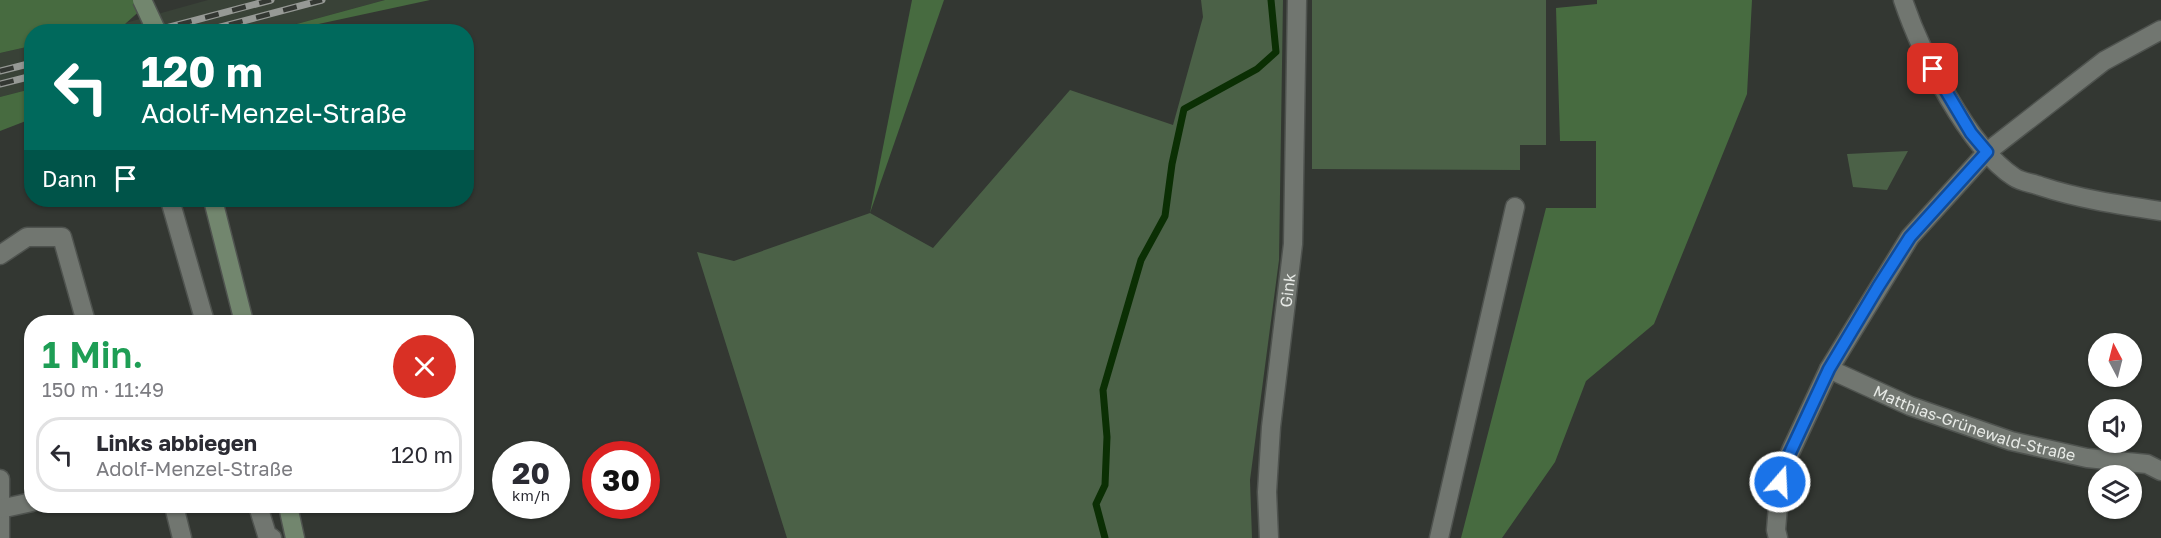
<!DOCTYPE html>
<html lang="de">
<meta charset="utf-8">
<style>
body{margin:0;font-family:"Golos Text",sans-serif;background:#f2f2f3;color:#2b2b33;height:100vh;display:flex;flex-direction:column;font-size:22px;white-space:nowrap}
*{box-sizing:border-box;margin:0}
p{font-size:20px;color:#7c7c81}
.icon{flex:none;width:33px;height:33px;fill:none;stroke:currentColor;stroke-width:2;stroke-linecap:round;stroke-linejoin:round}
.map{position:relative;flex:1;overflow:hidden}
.side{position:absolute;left:24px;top:315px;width:450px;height:198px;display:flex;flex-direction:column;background:#fff;border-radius:24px;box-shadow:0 2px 4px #0004}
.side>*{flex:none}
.top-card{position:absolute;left:24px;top:24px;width:450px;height:183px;border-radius:24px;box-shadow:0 2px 4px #0004;background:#00695c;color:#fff;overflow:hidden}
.needle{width:39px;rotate:353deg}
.fabs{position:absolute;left:2088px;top:333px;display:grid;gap:12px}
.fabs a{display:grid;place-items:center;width:54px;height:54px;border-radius:50%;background:#fff;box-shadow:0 2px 4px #0004;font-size:30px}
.speed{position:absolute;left:492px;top:441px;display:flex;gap:12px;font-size:30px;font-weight:700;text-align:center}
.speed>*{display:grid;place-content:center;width:78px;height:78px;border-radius:50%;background:#fff;box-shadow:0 2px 4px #0004;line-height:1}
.speed small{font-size:15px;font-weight:400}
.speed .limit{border:9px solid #d22;background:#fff;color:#111}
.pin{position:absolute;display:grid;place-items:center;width:51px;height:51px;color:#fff;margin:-26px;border-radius:12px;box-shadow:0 3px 9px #0006}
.me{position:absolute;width:66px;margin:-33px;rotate:19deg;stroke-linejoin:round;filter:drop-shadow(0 0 4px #0008)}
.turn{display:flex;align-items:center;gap:21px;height:126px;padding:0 18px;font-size:27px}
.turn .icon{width:78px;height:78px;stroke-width:2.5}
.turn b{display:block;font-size:42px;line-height:51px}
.then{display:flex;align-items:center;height:57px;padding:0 18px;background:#0003;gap:12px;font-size:22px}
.round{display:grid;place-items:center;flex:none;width:63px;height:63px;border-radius:32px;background:#f2f2f3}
.overview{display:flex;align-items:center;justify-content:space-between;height:102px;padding:0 18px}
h1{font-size:36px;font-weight:600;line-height:45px;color:#1e9e55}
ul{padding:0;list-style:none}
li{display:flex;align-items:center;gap:18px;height:75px;margin:0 12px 9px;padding:0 6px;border:3px solid #e1e1e2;border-radius:24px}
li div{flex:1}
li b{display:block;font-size:22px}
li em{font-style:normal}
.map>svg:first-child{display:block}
.built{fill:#394237}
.green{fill:#4b6147}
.forest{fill:#476b40}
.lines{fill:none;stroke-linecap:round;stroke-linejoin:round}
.stream{stroke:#0b2f04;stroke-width:7}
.street-casing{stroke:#4f534f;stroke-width:21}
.secondary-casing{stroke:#4f534f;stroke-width:21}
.street{stroke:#717670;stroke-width:18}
.secondary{stroke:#72866e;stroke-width:18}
.rail-casing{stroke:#969995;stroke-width:7}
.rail{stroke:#333732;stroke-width:4.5;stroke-dasharray:14;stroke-linecap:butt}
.secondary-bridge-casing{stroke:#4f534f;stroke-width:21;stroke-linecap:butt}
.secondary-bridge{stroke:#72866e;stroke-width:18}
.route-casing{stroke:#114b97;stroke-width:15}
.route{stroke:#1a73e8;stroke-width:10}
.labels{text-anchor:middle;stroke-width:6;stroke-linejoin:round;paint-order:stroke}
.street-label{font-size:16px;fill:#e7eae6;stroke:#333732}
</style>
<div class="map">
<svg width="2161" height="538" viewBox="0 0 2161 538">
<rect width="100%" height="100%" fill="#333732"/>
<g class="built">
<path d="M208,0H385L271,31L93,32Z"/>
<path d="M31,46V89L0,97V53Z"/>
</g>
<g class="green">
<path d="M1201,0H1283L1279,260L1250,480L1252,538H787L697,252L734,261L870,213L933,248L1070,90L1173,125L1203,17Z"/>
<path d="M1312,0H1546V145H1520V170L1312,169Z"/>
<path d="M1908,151L1887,190L1853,187L1847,154Z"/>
</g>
<g class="forest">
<path d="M0,0H152L125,24L93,31L32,32L31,46L0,53Z"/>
<path d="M385,0H430L286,31H271Z"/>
<path d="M912,0H944L870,213Z"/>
<path d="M1597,0H1752L1747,94L1654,324L1586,381L1555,462L1502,538H1461L1546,208H1596V141H1560L1556,8L1597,4Z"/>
<path d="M31,89V119L0,131V97Z"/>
</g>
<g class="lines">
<path class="stream" d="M1105,538L1096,504L1105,485L1107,437L1103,390L1141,260L1165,216L1172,164L1184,109L1257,69L1276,52L1271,0"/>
<defs>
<g id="street">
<path d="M1903,0C1920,51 1968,147 2014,177C2021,182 2032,183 2040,186C2079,199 2120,205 2161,211"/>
<path d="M170,200L205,322"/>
<path d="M0,255L27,237H62L86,322"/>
<path id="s1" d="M1829,369L1910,406L2011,441L2087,458L2147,464L2161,471"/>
<path d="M0,479V538"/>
<path d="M174,506L182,538"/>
<path d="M258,506L267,535L272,538"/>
<path d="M0,509L32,502"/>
<path id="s2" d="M1269,538L1267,492L1271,427L1293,244L1297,0"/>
<path d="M1439,538L1515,207"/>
<path d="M1778,538L1776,530L1780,482L1788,457L1829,369L1910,237L1987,152L2104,61L2161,30"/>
</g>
<g id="secondary">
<path d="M213,200L244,322"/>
<path d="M288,506L295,538"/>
</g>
</defs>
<use href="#street" class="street-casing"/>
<use href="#secondary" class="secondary-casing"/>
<use href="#street" class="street"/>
<use href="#secondary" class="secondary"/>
<defs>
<g id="rail">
<path d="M151,32L271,0"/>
<path d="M202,32L322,0"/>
<path d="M0,71L32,63"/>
<path d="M0,84L32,76"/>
</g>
</defs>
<use href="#rail" class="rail-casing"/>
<use href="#rail" class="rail"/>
<defs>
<path id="secondary-bridge" d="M142,0L157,32"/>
</defs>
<use href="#secondary-bridge" class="secondary-bridge-casing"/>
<use href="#secondary-bridge" class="secondary-bridge"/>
</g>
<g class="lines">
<defs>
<path id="route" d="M1780,482L1788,457L1829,369L1878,287L1910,237L1987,152L1971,133L1933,69"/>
</defs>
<use href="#route" class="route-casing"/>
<use href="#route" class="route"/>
</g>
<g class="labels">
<g class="street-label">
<text dy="6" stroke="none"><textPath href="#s2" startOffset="249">Gink</textPath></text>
<text dy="6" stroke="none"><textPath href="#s1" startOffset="156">Matthias-Grünewald-Straße</textPath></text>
</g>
</g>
</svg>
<div class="fabs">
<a><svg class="needle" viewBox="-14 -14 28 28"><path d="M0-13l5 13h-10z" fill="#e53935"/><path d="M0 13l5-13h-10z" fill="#7c7c81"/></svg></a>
<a><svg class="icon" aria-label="sound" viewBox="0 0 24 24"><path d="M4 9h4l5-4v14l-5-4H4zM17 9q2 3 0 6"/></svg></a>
<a><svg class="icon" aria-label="layers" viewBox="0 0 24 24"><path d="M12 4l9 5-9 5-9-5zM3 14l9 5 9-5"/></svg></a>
</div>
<div class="speed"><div>20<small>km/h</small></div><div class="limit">30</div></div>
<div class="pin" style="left:1933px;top:69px;background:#d93025"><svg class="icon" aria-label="arrive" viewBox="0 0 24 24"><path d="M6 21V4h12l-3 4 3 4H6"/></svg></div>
<svg class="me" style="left:1780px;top:482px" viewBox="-20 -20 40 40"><circle r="17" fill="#1a73e8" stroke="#fff" stroke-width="3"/><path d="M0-11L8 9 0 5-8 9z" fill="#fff"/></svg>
<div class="top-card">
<div class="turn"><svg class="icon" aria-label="left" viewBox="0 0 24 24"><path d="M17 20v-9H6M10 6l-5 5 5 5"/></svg><div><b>120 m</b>Adolf-Menzel-Straße</div></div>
<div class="then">Dann<svg class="icon" aria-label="arrive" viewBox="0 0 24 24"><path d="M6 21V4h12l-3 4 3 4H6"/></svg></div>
</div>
<section class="side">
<div class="overview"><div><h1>1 Min.</h1><p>150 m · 11:49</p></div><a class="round" style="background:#d93025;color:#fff"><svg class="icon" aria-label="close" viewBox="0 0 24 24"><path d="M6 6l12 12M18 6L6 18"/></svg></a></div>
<ul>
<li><svg class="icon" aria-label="left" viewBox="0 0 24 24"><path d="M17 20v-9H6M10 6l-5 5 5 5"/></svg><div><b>Links abbiegen</b><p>Adolf-Menzel-Straße</p></div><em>120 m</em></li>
</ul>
</section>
</div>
